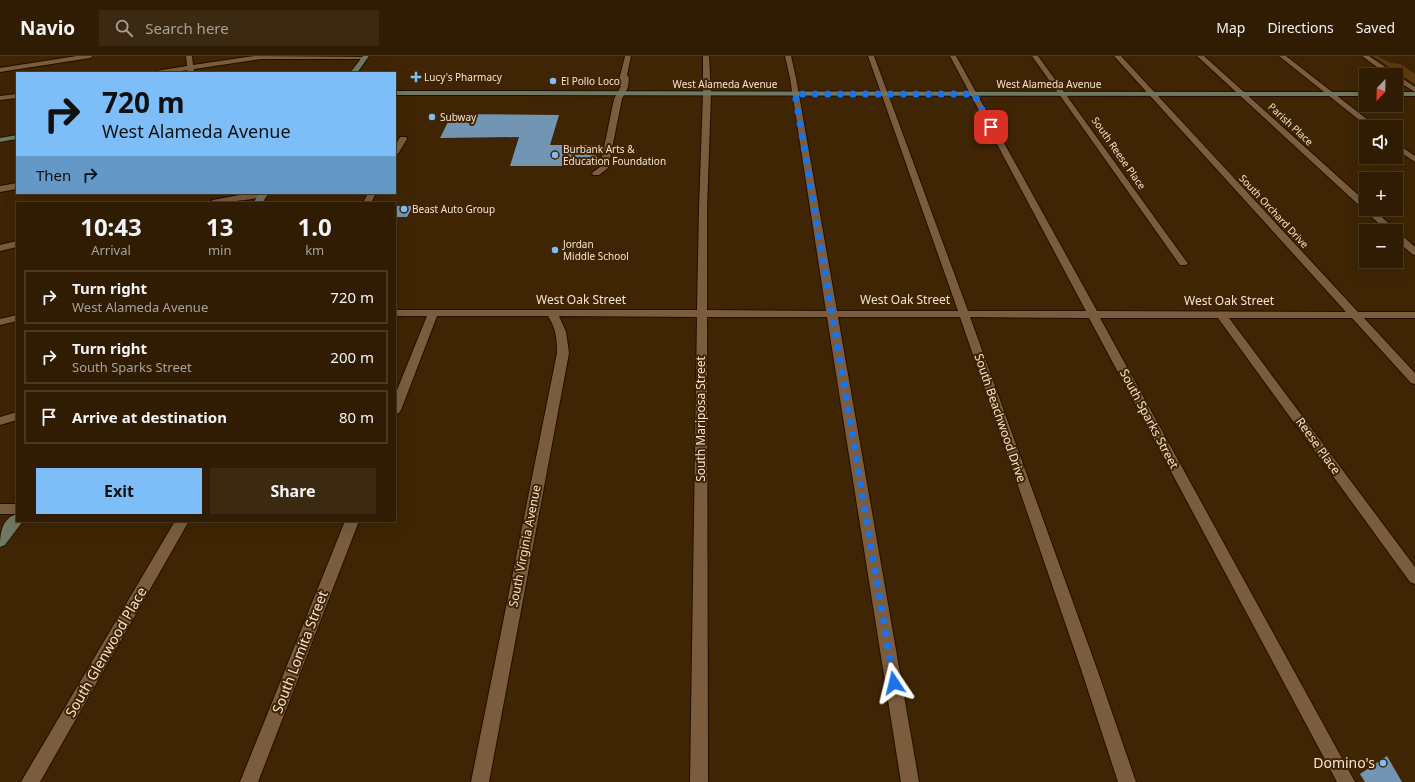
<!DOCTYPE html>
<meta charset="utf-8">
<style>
body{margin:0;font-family:"Noto Sans",sans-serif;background:#3b2911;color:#f1f3f6;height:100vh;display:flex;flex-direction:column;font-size:15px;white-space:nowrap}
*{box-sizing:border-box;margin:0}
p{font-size:13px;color:#a7a199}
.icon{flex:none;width:22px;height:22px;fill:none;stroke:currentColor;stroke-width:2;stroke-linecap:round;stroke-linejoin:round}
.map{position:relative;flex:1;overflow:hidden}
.side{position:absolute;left:16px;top:146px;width:380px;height:320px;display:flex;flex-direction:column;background:#2f1c02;border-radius:0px;box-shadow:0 4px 16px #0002,0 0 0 1px #4a3a24}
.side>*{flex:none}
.guide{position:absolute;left:16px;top:16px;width:380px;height:122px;border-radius:0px;box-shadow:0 4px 16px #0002,0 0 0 1px #4a3a24;background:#7dbef9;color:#111;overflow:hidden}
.needle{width:26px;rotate:202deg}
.controls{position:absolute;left:1359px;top:12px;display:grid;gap:8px}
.controls a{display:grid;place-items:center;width:44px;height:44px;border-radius:0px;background:#2f1c02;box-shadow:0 4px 16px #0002,0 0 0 1px #4a3a24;font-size:20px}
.pin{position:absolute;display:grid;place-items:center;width:34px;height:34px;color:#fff;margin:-17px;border-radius:8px;box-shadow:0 2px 6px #0006}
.me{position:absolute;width:44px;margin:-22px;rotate:350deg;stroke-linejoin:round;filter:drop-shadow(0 0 3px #0008)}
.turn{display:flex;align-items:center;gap:14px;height:84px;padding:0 20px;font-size:18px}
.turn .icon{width:52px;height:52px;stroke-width:2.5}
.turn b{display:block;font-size:28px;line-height:34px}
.then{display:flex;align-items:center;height:38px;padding:0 20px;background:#0003;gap:8px;font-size:15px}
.eta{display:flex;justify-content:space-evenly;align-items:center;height:68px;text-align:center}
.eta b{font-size:24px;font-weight:700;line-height:28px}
.cta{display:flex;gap:8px;margin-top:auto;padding:8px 20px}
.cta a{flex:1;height:46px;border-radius:0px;background:#7dbef9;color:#111;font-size:16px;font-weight:700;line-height:46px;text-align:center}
.cta a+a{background:#3b2911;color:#f1f3f6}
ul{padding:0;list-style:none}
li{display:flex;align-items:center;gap:12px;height:54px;margin:0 8px 6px;padding:0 12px;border:2px solid #4a3a24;border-radius:0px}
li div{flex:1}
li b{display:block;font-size:15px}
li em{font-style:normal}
header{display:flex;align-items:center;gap:24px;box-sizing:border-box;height:56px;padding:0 20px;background:#2f1c02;border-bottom:1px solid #4a3a24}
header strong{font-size:19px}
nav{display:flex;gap:22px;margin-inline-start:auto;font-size:14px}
.search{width:280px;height:36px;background:#3b2911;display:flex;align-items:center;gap:10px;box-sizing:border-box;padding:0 14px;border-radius:0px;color:#a7a199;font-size:15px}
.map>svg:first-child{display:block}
.green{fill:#5e3b10}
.building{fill:#7395b4}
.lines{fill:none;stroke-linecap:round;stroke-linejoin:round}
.street-casing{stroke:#220f00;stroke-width:2}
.secondary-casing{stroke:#220f00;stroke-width:2}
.street{fill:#7b5d3e;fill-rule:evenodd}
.secondary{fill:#6f7860;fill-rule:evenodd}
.route{stroke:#1a73e8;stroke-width:7;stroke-dasharray:0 12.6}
.poi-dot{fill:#7dbef9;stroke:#3f2503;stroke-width:1.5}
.labels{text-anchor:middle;stroke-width:4;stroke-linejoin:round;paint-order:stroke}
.far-poi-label{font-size:10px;fill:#f5e3d2;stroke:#3f2503;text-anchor:start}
.far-street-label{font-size:10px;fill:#f5e3d2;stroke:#3f2503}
.street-label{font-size:12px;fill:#f5e3d2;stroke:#3f2503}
.near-street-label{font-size:14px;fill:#f5e3d2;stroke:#3f2503}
.near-poi-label{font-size:14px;fill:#f5e3d2;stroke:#3f2503;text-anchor:end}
</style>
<header>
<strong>Navio</strong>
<div class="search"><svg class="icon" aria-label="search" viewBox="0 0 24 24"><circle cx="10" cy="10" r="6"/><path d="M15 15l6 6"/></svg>Search here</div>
<nav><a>Map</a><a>Directions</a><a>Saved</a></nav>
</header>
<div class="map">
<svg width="1415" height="726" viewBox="0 0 1415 726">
<rect width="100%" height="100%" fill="#3f2503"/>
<path class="green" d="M1373,0H1377L1391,7L1400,8L1415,18V28Z"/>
<g class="building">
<path d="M452,58L559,59L550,89H599L594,110H510L519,81L440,82Z"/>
<path d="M395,150H413L407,161H395Z"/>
<path d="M1387,700L1402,726H1365L1360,718Z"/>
</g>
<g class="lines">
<defs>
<g id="street">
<path d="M77,0H93L90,2L0,16V12Z"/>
<path d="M186,0H192L193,9L254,0L368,1L365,3H261L194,13V17H188L187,14L169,17H153L156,15L187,10Z"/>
<path d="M625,0H631L627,19L629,22L628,31L622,43L608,112L599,119H593L592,117L600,111L614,43L621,30L618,28Z"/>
<path d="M703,0H709L711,37L707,153V254L826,255L790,22L785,0H791L796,22L837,255H958L868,0H874L968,255H1086L950,0H956L1097,255L1346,256L1114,0H1121L1358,256H1415V262H1364L1415,317V328L1411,327L1352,262H1229L1415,511V528L1410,526L1218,262H1100L1355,726H1337L1089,262L970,261L1097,613L1136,726H1118L1081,613L960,261H838L919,726H901L827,261H707L708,726H690L697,261L559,260L566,276L569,297L489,726H471L557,297C557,283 556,272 548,260H437L401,354L399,357L395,358V339L427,260H395V254H697L699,153L703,37Z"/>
<path d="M1032,0H1038L1186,205L1188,207L1186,209H1180Z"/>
<path d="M1197,0H1204L1366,146V153H1373L1395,173L1397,175L1396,176L1387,175Z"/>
<path d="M1279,0H1286L1377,71H1368Z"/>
<path d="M1362,0H1369L1415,31V36L1396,24V19H1388Z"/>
<path d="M17,38V42L0,44V40Z"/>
<path d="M400,81H406L407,83L398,98H395V90Z"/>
<path d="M1396,87L1415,100V106L1396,93Z"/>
<path d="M17,127V133L0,136V130Z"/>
<path d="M250,137H265L267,139C263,143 217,147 209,147L213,144Z"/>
<path d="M368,137H376L371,147H363Z"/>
<path d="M1396,176L1399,177L1415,191V199L1412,198L1396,184Z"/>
<path d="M17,185V191L0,195V189Z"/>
<path d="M17,259V265L0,269V263Z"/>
<path d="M17,356V364L0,369V361Z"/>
<rect x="0" y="448" width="17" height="10"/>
<path d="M175,465H189L40,726H21Z"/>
<path d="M345,465H359L258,726H240Z"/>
</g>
<g id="secondary">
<path d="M363,0H369L357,17H350Z"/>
<path d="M395,35L1366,36V40L395,39Z"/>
<rect x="1396" y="36" width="19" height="4"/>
<path d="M17,79V83L0,86V82Z"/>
<path d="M260,137H269L262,147H253Z"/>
<path d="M17,458V465H23L5,489L0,491C0,477 2,462 17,458Z"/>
</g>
</defs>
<use href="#street" class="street-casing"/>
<use href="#secondary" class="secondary-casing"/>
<use href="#street" class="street"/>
<use href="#secondary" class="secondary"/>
</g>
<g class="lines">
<path class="route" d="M894,627L795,38H974L991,71"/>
</g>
<g class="poi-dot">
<path d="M414 15h4v4h4v4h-4v4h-4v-4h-4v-4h4z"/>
<circle cx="553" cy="25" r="4"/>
<circle cx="432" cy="61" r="4"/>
<circle cx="555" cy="99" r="4"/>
<circle cx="404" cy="153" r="4"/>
<circle cx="555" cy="194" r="4"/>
<circle cx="1383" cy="707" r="4"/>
</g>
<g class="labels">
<g class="far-poi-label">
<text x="424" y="25">Lucy's Pharmacy</text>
<text x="561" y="29">El Pollo Loco</text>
<text x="440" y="65">Subway</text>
<text x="563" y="97">Burbank Arts &amp;<tspan x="563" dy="12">Education Foundation</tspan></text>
<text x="412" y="157">Beast Auto Group</text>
<text x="563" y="192">Jordan<tspan x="563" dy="12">Middle School</tspan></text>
</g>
<g class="far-street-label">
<text x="725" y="32">West Alameda Avenue</text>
<text x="1049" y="32">West Alameda Avenue</text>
<text transform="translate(1291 68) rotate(43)" y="4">Parish Place</text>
<text transform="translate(1119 97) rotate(55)" y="4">South Reese Place</text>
<text transform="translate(1274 155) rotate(47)" y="4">South Orchard Drive</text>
</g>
<g class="street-label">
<text x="581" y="248">West Oak Street</text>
<text x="905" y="248">West Oak Street</text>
<text x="1229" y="249">West Oak Street</text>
<text transform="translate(1000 362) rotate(71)" y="4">South Beachwood Drive</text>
<text transform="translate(701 363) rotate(-90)" y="4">South Mariposa Street</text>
<text transform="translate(1149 363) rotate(62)" y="4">South Sparks Street</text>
<text transform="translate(1318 390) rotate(54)" y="4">Reese Place</text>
<text transform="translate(525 490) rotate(-79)" y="4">South Virginia Avenue</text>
</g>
<g class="near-street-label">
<text transform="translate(106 596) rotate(-60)" y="5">South Glenwood Place</text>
<text transform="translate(300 596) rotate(-69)" y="5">South Lomita Street</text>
</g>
<g class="near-poi-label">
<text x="1375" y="712">Domino's</text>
</g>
</g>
</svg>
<div class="controls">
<a><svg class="needle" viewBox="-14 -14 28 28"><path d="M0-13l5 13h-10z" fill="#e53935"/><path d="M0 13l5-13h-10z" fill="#a7a199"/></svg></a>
<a><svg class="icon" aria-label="sound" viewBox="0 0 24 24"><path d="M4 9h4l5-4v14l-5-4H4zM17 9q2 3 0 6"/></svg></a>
<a>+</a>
<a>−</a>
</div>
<div class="pin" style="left:991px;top:71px;background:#d93025"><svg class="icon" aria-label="arrive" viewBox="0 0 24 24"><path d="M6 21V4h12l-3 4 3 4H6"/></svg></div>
<svg class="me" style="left:894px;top:627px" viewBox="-20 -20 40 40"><path d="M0-17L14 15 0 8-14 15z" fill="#1a73e8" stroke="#fff" stroke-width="4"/></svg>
<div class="guide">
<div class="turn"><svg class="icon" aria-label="right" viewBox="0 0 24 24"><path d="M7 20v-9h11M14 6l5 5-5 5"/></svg><div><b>720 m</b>West Alameda Avenue</div></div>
<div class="then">Then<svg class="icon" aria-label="right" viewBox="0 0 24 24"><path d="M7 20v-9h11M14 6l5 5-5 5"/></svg></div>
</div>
<section class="side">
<div class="eta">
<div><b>10:43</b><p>Arrival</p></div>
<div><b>13</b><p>min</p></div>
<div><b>1.0</b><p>km</p></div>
</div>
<ul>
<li><svg class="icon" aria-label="right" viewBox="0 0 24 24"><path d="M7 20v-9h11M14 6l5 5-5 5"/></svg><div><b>Turn right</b><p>West Alameda Avenue</p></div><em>720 m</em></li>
<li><svg class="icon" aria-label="right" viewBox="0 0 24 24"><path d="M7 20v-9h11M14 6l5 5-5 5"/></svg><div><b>Turn right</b><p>South Sparks Street</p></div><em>200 m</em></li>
<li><svg class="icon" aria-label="arrive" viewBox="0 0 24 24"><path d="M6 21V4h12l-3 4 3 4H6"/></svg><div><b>Arrive at destination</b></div><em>80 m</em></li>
</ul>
<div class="cta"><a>Exit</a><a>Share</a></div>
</section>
</div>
